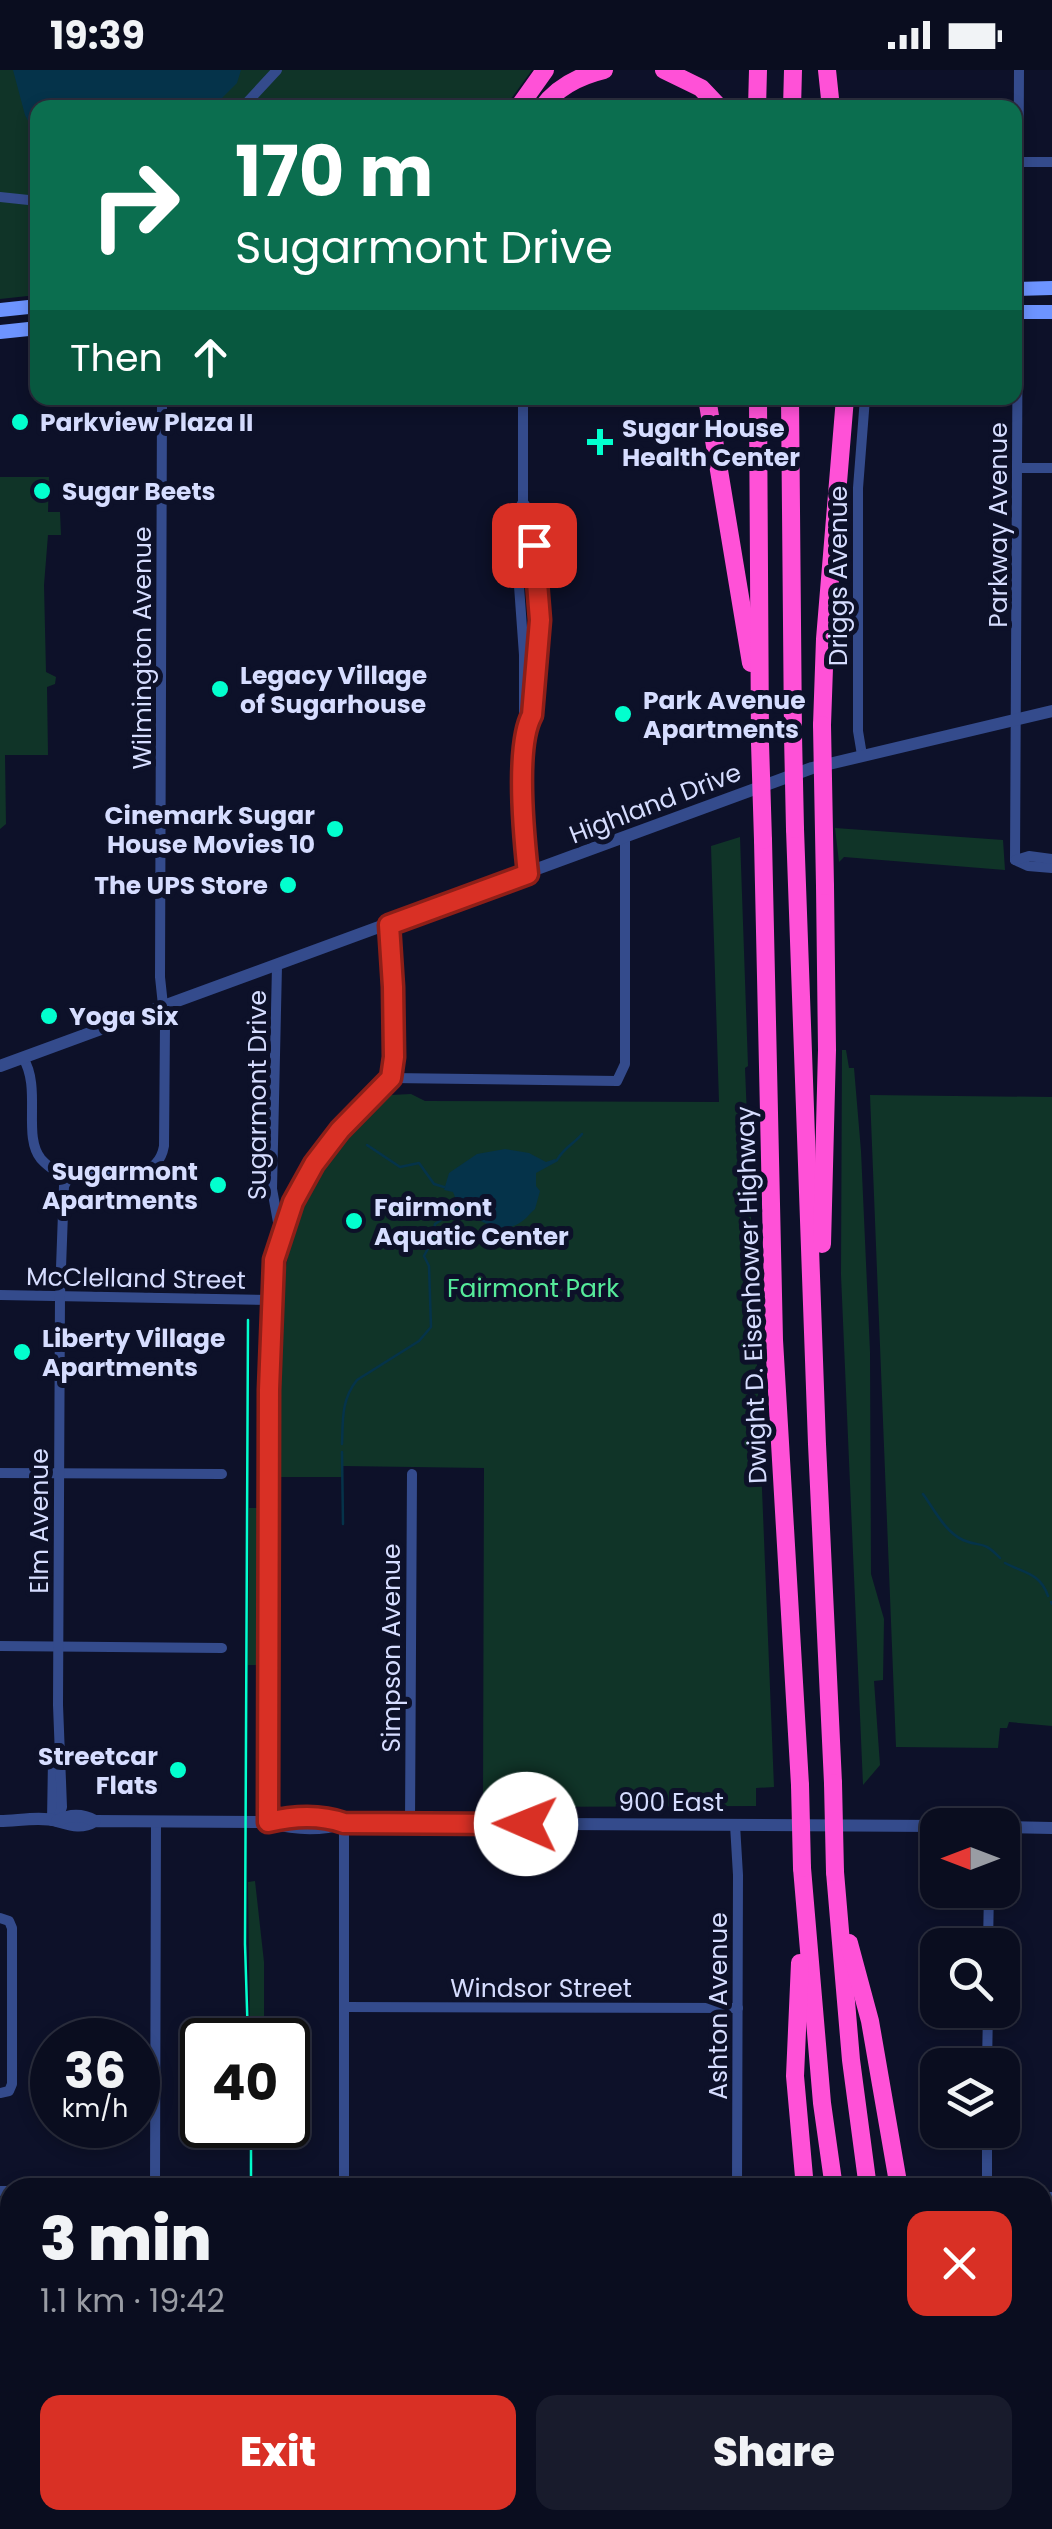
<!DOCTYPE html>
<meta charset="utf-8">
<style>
body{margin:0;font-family:Poppins,sans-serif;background:#181b2c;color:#f1f3f6;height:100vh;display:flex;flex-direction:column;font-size:38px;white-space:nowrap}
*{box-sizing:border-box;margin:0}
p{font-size:32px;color:#999ca4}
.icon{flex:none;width:55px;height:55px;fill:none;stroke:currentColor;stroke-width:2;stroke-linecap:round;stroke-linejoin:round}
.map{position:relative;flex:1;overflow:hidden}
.details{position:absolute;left:0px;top:2108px;width:1052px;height:352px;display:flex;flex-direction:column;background:#0a0d1f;border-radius:30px 30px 0 0;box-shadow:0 5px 15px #0003,0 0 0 2px #2a2d3d}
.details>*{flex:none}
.top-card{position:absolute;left:30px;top:30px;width:992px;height:305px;border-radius:20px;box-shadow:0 5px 15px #0003,0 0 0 2px #2a2d3d;background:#0b6e4f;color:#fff;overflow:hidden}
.needle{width:65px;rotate:270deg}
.controls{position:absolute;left:920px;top:1738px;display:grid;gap:20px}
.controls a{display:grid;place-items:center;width:100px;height:100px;border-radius:20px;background:#0a0d1f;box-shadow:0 5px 15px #0003,0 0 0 2px #2a2d3d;font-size:50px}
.speed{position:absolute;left:30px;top:1948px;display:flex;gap:20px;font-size:50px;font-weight:700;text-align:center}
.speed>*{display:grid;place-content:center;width:130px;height:130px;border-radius:50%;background:#0a0d1f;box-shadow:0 5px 15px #0003,0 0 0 2px #2a2d3d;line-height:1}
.speed small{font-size:25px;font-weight:400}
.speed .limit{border:5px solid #111;border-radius:15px;background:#fff;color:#111}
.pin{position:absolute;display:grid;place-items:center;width:85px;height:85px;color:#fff;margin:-42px;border-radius:20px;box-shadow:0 5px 15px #0006}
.me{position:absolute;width:110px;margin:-55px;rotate:271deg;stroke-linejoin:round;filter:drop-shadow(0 0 8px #0008)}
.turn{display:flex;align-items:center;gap:35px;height:210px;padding:0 40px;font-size:45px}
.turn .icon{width:130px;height:130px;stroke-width:2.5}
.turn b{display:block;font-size:70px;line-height:85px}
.then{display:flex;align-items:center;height:95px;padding:0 40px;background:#0003;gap:20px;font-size:38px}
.round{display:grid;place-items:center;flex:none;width:105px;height:105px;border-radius:20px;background:#181b2c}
.summary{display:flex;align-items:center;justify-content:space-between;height:170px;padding:0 40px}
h1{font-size:60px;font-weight:800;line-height:75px}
.cta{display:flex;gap:20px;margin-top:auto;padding:20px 40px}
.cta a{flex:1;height:115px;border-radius:20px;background:#d93025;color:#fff;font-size:40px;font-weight:800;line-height:115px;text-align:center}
.cta a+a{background:#181b2c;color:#f1f3f6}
.status{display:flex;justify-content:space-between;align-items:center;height:70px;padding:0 50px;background:#0a0d1f;direction:ltr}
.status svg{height:28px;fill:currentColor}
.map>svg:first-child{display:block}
.green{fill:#103428}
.water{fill:#05334a}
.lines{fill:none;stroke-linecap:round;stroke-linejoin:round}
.stream{stroke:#05334a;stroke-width:2.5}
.minor{stroke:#344b8c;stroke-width:10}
.tertiary{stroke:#344b8c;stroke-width:12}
.secondary{stroke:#6d94ff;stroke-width:14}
.motorway{stroke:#ff51d7;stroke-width:18}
.tram{stroke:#02ffce;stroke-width:2.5}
.motorway-bridge{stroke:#ff51d7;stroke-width:18}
.route-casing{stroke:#8d1f18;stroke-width:25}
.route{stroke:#d93025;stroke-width:18}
.poi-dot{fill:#02ffce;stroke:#0d1129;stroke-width:4}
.labels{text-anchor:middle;stroke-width:10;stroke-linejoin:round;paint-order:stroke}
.poi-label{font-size:25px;font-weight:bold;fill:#d6ddff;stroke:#0d1129;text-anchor:start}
.street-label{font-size:25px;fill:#d6ddff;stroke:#0d1129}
.park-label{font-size:25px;fill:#56eb9a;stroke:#0d1129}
</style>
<div class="status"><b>19:39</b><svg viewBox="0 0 49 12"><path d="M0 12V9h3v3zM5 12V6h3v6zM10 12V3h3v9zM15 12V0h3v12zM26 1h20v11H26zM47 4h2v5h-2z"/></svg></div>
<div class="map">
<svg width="1052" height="2459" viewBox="0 0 1052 2459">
<rect width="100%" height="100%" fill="#0d1129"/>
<g class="green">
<path d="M0,0H532L505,37L38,38L37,225L0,229Z"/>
<path d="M0,407H49L48,442H60L61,465H48L44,515L46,602L56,607L55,614L47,617L48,685H5L6,754L0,759Z"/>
<path d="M835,758L1003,770L1005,800L844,787L839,792Z"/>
<path d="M740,767L748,996L745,998L774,1717L756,1718V1736L483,1737L484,1398L343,1396L342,1407H280C280,1288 262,1164 346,1067C359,1053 374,1033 391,1025L411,1024L425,1031L719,1032L711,776Z"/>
<path d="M842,980H846L849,998H854L861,1081L870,1282L871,1504L884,1549L883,1610L874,1611L880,1695L863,1715L841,1205Z"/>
<path d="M870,1025L1052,1027V1656L1009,1652L1007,1658H1000L998,1678L896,1677Z"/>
<path d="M249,1438H257V1595H248Z"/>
<path d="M255,1811L264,1892V1970H250L248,1812Z"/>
</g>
<g class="water">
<path d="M13,0H241L237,13L213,37L38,38L37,68L25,45Z"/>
<path d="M505,1079L529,1083L546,1092L555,1089L558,1091L536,1103V1116L540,1121L535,1139C529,1144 525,1151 516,1155C490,1166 474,1139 451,1145L457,1132L453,1122L444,1120L449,1103L477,1084Z"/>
</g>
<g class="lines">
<g class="stream">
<path d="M367,1075L400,1097L419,1093L434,1114L444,1117"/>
<path d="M557,1090C565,1076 573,1075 582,1064"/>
<path d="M342,1374C343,1350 341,1330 357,1310L419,1271L431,1257L429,1196L424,1186L432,1171L435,1154L450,1144"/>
<path d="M342,1382L343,1454"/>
<path d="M923,1424C934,1439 945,1462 963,1470C981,1478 982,1469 1000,1488"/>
<path d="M1005,1493C1024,1503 1040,1503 1048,1526"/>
<path d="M1051,1532L1052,1534"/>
</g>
<g class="minor">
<path d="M242,38L277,0"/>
<path d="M1019,92H1052"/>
<path d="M0,127L38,131"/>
<path d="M523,328V432L514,447L524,585V773L527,804"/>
<path d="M1018,398H1052"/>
<path d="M523,432L532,445L540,551L532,645L527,655"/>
<path d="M862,685L858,661V418L865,328"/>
<path d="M1015,790L1019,0"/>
<path d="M1015,790L1028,796L1052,798"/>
<path d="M1016,790L1029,786L1052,789"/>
<path d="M277,896L272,1119L280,1163"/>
<path d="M23,988C42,1018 22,1066 41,1089C48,1097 58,1103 67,1110"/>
<path d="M391,1008L617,1011L625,994V768"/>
<path d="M0,1225L272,1230"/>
<path d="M0,1403L222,1404"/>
<path d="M0,1576L222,1578"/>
<path d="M52,1751L53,1689L58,1677"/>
<path d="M57,1751L62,1737L58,1635L60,1225L64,1116L69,1107L77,1103C108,1103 157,1116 164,1076L165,954L160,907L162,328"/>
<path d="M268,1752L269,1319L274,1190L287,1148L314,1094L340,1060L391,1008L394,987L392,871L389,855"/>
<path d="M410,1753L412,1404"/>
<path d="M735,1755L738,1805L737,2118"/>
<path d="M0,1848L9,1851L12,1858V2014L9,2021L0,2023"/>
<path d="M988,1875L989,1820"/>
<path d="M344,1937L738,1938"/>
<path d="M987,1995L988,1940"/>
<path d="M155,2118L156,1751"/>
<path d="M344,2118V1753"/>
<path d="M987,2118V2060"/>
<path d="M0,2121H10"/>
<path d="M1042,2127H1052"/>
<path d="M1042,2331H1052"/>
<path d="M343,2459V2450"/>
<path d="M735,2459V2450"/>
</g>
<g class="tertiary">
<path d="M0,996L812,698L1052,641"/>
<path d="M0,1751C17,1751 41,1746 57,1751C71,1755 81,1759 95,1751L268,1752C293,1746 319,1744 344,1753L938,1756"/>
<path d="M57,1751C70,1744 82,1744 95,1751"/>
<path d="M270,1753C294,1759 320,1761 344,1753"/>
<path d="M1002,1757L1052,1758"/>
</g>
<g class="secondary">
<path d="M1015,219L1052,218"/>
<path d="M0,240L38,236"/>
<path d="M1015,242H1052"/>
<path d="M0,262L38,258"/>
</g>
<g class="motorway">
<path d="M664,0L701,18L720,38"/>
<path d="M827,0L831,38"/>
<path d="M518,38L545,0"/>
<path d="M542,38C557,17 579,6 604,0"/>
<path d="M757,38L758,0"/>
<path d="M792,38L793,0"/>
<path d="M707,328L751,593"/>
<path d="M758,328L760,673"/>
<path d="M790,328L793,665"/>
<path d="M822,655L825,569L845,328"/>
<path d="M795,759L817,1374L833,1713"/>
<path d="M763,770L774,1270L800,1715"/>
<path d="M822,1174L827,980L825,816"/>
<path d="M802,1798L822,2033L834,2118"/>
<path d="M835,1802L851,1990L868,2118"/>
<path d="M849,1873L870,1951L899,2118"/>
<path d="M800,1893L795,2006L805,2118"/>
<path d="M902,2450L904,2459"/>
<path d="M935,2450L937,2459"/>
<path d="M1020,2450L1029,2459"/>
<path d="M834,2459L837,2450"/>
</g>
<g class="tram">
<path d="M248,1250L245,1874L248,1970"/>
<path d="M251,2118V2055"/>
<path d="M250,2459V2450"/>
</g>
<g class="motorway-bridge">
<path d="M822,655L825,816"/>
<path d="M793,665L795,759"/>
<path d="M760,673L763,770"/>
<path d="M833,1713L835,1802"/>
<path d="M800,1715L802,1798"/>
</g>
</g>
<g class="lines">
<defs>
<path id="route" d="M526,1754L344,1753C319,1744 293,1746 268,1752L269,1320L274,1190L293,1132L314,1094L340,1060L391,1008L394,987L393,917L389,855L528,804C524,767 515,676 532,645L540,550L534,475"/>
</defs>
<use href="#route" class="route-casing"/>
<use href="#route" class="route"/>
</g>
<g class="poi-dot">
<circle cx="20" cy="352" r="10"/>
<path d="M595 357h10v10h10v10h-10v10h-10v-10h-10v-10h10z"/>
<circle cx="42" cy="421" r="10"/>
<circle cx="220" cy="619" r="10"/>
<circle cx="623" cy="644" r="10"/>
<circle cx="335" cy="759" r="10"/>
<circle cx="288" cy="815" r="10"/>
<circle cx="49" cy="946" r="10"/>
<circle cx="218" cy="1115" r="10"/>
<circle cx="354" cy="1151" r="10"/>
<circle cx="22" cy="1282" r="10"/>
<circle cx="178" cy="1700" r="10"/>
</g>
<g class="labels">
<g class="poi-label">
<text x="40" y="361">Parkview Plaza II</text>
<text x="622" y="367">Sugar House<tspan x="622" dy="29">Health Center</tspan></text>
<text x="62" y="430">Sugar Beets</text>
<text x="240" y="614">Legacy Village<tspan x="240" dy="29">of Sugarhouse</tspan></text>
<text x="643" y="639">Park Avenue<tspan x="643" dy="29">Apartments</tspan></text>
<text x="315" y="754" text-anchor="end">Cinemark Sugar<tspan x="315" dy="29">House Movies 10</tspan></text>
<text x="268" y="824" text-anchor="end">The UPS Store</text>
<text x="69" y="955">Yoga Six</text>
<text x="198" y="1110" text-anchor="end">Sugarmont<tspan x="198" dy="29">Apartments</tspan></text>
<text x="374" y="1146">Fairmont<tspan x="374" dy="29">Aquatic Center</tspan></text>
<text x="42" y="1277">Liberty Village<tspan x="42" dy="29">Apartments</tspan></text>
<text x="158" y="1695" text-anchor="end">Streetcar<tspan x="158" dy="29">Flats</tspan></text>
</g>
<g class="street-label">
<text transform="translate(998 455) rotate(-90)" y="9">Parkway Avenue</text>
<text transform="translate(838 506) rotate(-90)" y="9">Driggs Avenue</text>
<text transform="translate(142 578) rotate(-90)" y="9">Wilmington Avenue</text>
<text transform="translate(655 733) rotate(-21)" y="9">Highland Drive</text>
<text transform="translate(257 1025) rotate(-90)" y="9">Sugarmont Drive</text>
<text transform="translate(136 1208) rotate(1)" y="9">McClelland Street</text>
<text transform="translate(751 1225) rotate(-92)" y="9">Dwight D. Eisenhower Highway</text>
<text transform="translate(39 1451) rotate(-90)" y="9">Elm Avenue</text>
<text transform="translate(391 1578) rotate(-90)" y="9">Simpson Avenue</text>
<text x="671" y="1741">900 East</text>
<text x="541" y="1927">Windsor Street</text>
<text transform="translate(718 1936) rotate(-90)" y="9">Ashton Avenue</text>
</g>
<g class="park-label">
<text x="533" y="1227">Fairmont Park</text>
</g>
</g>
</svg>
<div class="controls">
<a><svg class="needle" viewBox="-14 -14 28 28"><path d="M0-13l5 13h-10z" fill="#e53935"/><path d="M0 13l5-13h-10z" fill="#999ca4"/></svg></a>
<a><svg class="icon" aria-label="search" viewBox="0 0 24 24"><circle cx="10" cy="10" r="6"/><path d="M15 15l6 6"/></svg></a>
<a><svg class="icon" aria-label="layers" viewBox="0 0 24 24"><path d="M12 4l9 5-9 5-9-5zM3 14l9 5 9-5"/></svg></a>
</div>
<div class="speed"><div>36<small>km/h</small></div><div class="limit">40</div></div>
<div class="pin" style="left:534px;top:475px;background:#d93025"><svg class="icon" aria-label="arrive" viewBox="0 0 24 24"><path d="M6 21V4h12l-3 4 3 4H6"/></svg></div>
<svg class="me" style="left:526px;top:1754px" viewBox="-20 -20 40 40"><circle r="19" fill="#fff"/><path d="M0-13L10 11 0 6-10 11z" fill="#d93025"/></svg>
<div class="top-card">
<div class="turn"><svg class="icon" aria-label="right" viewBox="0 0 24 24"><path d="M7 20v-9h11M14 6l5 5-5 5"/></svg><div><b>170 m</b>Sugarmont Drive</div></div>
<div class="then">Then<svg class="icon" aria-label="ahead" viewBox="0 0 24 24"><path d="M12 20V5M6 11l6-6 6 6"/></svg></div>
</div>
<section class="details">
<div class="summary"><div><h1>3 min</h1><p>1.1 km · 19:42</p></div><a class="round" style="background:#d93025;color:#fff"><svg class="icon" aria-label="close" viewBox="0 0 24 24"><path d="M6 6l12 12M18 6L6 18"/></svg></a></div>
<div class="cta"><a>Exit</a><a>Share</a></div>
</section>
</div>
